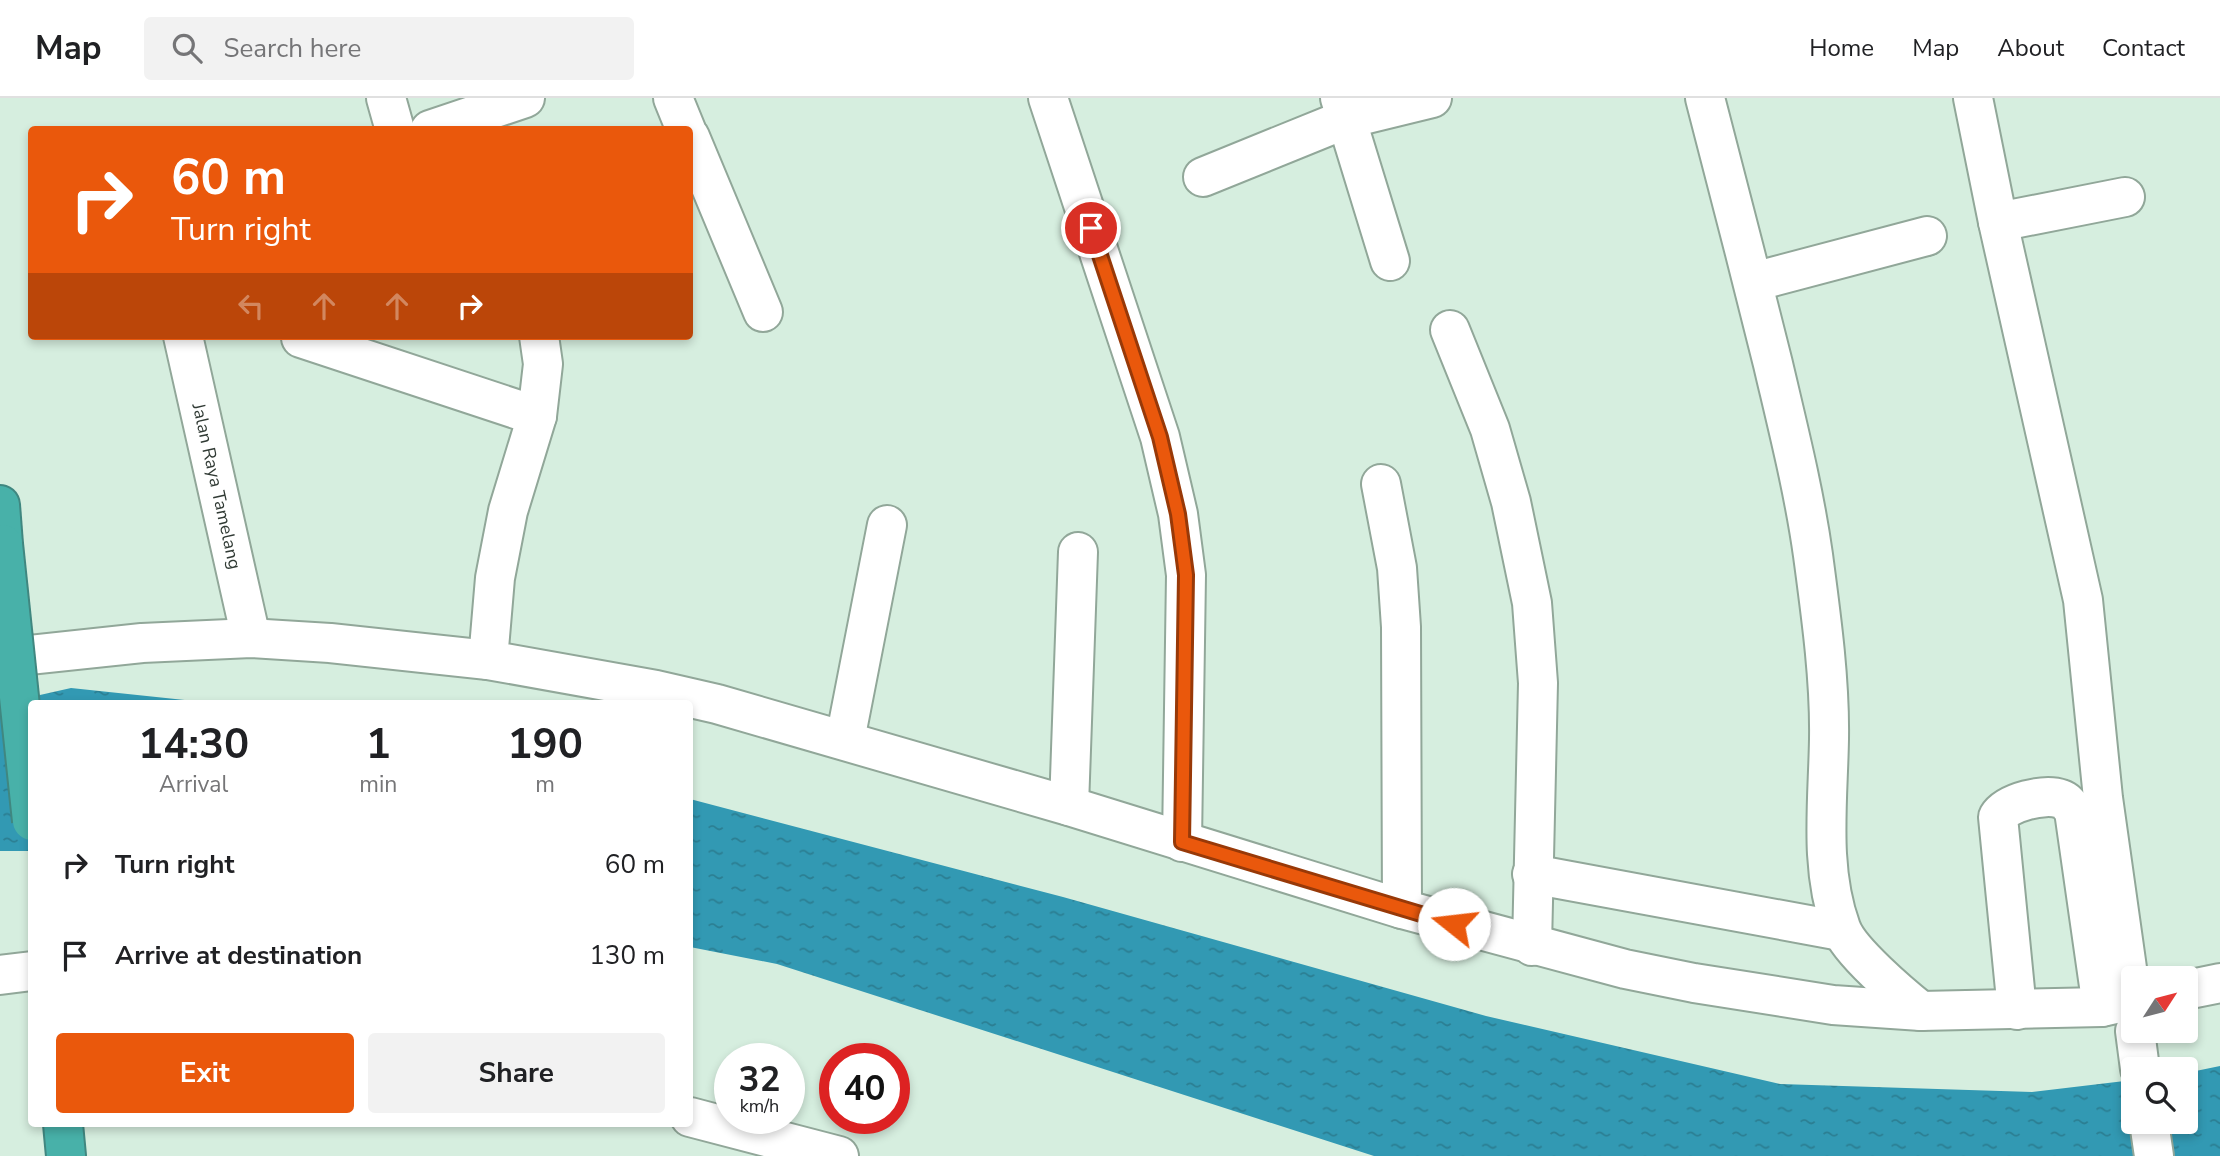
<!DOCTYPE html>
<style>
body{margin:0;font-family:"Nunito Sans",sans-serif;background:#f2f2f2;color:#202124;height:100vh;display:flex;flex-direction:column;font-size:26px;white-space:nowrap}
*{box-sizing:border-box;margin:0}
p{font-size:23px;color:#757577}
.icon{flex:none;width:38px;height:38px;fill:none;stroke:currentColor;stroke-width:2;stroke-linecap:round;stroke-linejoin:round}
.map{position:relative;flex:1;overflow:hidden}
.panel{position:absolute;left:28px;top:602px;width:665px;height:427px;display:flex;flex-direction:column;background:#fff;border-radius:7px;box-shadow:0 4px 10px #0003}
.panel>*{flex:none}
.banner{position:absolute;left:28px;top:28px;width:665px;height:214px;border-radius:7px;box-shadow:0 4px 10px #0003;background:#ea580c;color:#fff;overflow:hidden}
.needle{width:46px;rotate:54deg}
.controls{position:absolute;left:2121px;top:868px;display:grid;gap:14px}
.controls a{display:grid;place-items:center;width:77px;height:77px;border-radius:7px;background:#fff;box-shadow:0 4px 10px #0003;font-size:35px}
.speed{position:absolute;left:714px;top:945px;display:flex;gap:14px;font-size:35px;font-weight:700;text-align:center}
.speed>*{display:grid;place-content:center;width:91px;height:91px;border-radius:50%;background:#fff;box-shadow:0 4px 10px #0003;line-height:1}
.speed small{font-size:18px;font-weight:400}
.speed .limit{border:10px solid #d22;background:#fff;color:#111}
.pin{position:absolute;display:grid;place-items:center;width:60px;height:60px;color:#fff;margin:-30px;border:4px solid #fff;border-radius:50%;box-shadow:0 2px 7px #0007}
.me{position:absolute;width:77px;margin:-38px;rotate:286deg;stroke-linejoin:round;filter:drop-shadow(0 0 5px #0008)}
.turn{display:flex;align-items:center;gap:24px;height:147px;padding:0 28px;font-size:32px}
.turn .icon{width:91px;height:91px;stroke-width:2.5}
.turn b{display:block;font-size:49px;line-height:60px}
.lanes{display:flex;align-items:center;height:66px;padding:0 28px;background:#0003;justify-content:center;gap:35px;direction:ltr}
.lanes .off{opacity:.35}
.eta{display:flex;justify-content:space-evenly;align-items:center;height:119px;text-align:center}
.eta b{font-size:42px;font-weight:700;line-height:49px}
.button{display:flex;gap:14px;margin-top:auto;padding:14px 28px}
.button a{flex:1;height:80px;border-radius:7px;background:#ea580c;color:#fff;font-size:28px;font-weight:700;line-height:80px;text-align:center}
.button a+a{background:#f2f2f2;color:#202124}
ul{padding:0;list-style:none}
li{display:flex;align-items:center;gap:21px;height:91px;padding:0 28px}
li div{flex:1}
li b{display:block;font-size:26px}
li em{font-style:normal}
header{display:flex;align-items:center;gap:42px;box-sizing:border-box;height:98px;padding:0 35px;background:#fff;border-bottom:2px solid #e0e0e0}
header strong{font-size:33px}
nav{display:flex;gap:38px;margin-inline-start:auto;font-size:24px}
.search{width:490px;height:63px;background:#f2f2f2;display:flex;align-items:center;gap:18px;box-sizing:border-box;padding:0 24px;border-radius:7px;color:#757577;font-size:26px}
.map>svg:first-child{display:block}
.water{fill:url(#water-ripples)}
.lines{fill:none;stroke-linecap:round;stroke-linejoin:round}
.minor-casing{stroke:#91a799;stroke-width:42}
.highway-casing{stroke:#408780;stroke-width:42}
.minor{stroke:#fff;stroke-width:38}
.highway{stroke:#48b1a9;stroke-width:38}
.highway-bridge-casing{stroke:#408780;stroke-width:42;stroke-linecap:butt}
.highway-bridge{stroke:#48b1a9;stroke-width:38}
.route-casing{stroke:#983908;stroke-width:18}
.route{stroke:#ea580c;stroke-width:12}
.labels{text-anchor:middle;stroke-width:6;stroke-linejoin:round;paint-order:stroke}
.street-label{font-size:18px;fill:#303a34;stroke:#e4fbec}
</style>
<header>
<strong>Map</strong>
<div class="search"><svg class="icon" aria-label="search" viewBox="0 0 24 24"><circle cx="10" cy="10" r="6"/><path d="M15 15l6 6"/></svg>Search here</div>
<nav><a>Home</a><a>Map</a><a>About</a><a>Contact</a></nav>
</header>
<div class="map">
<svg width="2220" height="1058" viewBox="0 0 2220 1058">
<defs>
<pattern id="water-ripples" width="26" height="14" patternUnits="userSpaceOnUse" patternTransform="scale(1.75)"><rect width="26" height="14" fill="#3299b3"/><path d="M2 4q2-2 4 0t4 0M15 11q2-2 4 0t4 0" fill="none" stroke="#2b7e92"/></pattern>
</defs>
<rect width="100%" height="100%" fill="#d6eedf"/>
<g class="water">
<path d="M71,590L213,605L32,606L31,753H0V606Z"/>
<path d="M690,701L1063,799L1486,918L1780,986L2032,994L2133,982V1024H2186V975L2220,968V1058H1374L777,866L690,849Z"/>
</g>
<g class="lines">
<defs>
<g id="minor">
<path d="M386,0L395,32"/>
<path d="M673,0L686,32"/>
<path d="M1048,0L1160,339L1178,416L1186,477L1182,744"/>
<path d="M1340,0L1390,163"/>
<path d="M1705,0C1728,89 1751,177 1773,266C1788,330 1804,393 1813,457C1821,517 1830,581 1829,641C1828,704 1819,770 1841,830C1849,853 1901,897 1921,913"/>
<path d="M1973,0L1998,124L2083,502L2103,700L2133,913"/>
<path d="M430,32L525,0"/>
<path d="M690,39L763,214"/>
<path d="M1203,79L1346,21L1432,0"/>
<path d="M1998,124L2125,99"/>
<path d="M1753,184L1927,138"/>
<path d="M1450,232L1490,331L1511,404L1532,505L1538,585L1532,848"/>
<path id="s1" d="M183,238L251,540"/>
<path d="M301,240L537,318"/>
<path d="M1381,386L1397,470L1401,529L1402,811"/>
<path d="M0,560L142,545L251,540L330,545L488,562L656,592L717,606L1069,708L1402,811L1625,871L1694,885L1833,907L1921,913L2102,909L2133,902"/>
<path d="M488,562L495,480L508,413L537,318L543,266L539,238"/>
<path d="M845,642L887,427"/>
<path d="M1069,708L1078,454"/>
<path d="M1532,776L1841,833"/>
<path d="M0,877L32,873"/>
<path d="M2186,892L2220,885"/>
<path d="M2017,912L1998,719C2007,704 2045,695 2061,701C2067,703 2070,708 2074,713L2102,909"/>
<path d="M2135,933L2140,971"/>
<path d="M690,1019L839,1058"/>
<path d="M2149,1024L2154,1058"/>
</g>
<g id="highway">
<path d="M0,407L3,446"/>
<path d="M63,1026L66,1058"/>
</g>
</defs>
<use href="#minor" class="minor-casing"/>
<use href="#highway" class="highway-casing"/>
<use href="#minor" class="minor"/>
<use href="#highway" class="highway"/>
<defs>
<path id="highway-bridge" d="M3,446L32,723"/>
</defs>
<use href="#highway-bridge" class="highway-bridge-casing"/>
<use href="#highway-bridge" class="highway-bridge"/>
</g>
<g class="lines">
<defs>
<path id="route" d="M1091,130L1160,339L1178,416L1186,477L1182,744L1454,826"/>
</defs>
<use href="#route" class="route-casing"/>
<use href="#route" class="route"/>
</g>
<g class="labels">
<g class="street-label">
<text dy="6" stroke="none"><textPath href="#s1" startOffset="154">Jalan Raya Tamelang</textPath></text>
</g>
</g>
</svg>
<div class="controls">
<a><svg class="needle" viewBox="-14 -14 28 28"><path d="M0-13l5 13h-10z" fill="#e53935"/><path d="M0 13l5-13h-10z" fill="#757577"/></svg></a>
<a><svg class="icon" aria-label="search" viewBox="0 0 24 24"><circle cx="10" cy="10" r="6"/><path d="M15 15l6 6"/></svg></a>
</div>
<div class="speed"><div>32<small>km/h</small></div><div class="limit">40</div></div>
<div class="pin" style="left:1091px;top:130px;background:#d93025"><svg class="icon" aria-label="arrive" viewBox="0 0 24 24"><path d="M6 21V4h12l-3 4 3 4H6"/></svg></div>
<svg class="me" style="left:1454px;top:826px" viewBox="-20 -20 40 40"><circle r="19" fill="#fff"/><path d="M0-13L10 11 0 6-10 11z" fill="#ea580c"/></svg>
<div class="banner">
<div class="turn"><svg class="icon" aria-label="right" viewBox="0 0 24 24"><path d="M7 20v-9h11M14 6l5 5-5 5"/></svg><div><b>60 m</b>Turn right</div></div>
<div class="lanes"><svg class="icon off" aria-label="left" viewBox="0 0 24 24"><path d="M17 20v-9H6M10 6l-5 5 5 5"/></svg><svg class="icon off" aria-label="ahead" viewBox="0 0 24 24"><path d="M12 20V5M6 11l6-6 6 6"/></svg><svg class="icon off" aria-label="ahead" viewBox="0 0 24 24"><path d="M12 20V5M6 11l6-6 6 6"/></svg><svg class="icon" aria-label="right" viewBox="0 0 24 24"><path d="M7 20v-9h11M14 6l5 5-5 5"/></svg></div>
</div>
<section class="panel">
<div class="eta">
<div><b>14:30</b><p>Arrival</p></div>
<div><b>1</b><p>min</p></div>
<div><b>190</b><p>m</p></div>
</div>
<ul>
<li><svg class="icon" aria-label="right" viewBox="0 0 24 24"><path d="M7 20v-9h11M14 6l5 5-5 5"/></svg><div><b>Turn right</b></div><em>60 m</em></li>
<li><svg class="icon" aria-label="arrive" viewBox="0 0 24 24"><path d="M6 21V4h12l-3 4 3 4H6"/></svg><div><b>Arrive at destination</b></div><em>130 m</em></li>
</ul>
<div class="button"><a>Exit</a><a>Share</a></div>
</section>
</div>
